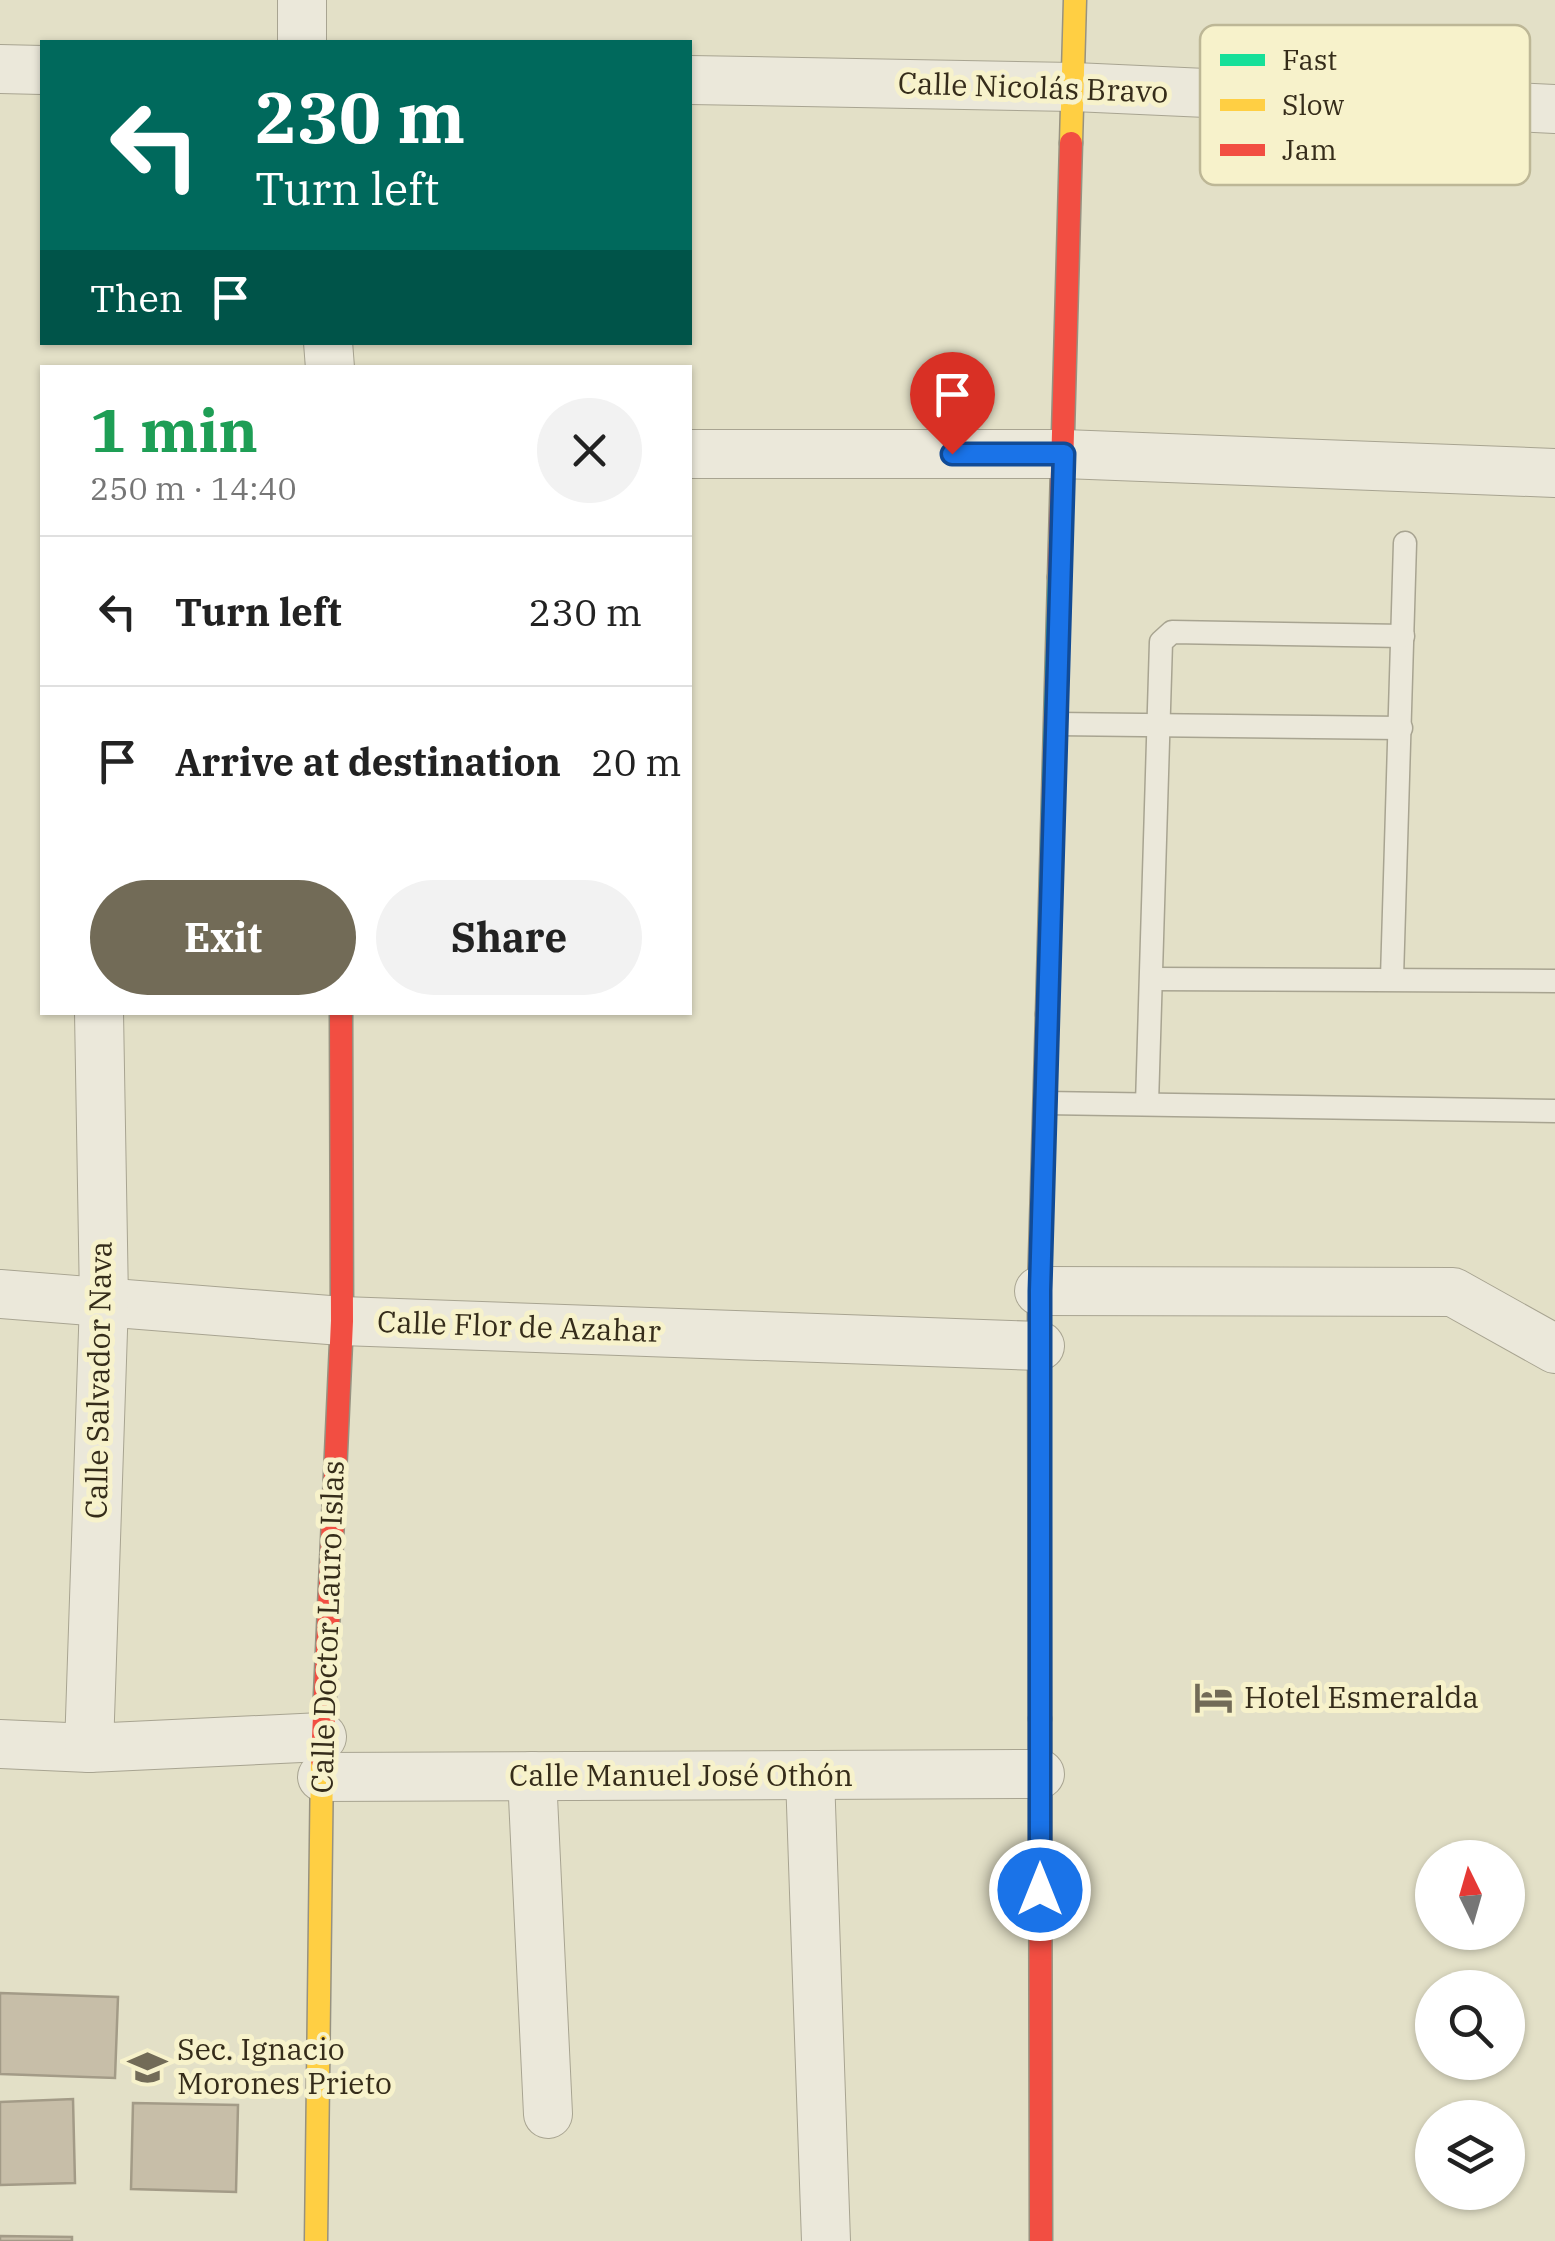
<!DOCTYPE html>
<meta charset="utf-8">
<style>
body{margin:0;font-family:"IBM Plex Serif",serif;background:#f2f2f2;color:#222;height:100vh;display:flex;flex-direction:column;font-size:38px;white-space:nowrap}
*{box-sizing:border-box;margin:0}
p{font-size:32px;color:#767676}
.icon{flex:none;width:55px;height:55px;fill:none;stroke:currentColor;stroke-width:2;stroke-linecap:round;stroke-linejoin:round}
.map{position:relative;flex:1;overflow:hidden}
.drawer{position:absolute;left:40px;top:365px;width:652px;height:650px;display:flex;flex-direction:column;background:#fff;border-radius:0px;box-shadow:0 2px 8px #0004}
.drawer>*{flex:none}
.guide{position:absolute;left:40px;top:40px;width:652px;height:305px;border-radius:0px;box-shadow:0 2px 8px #0004;background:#00695c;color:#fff;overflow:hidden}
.needle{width:65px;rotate:355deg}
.fabs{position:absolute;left:1415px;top:1840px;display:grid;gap:20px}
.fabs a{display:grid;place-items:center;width:110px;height:110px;border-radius:50%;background:#fff;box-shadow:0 2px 8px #0004;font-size:50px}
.pin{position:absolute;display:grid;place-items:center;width:85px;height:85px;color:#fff;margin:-102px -42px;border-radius:50% 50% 50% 0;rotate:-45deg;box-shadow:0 0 10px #0007}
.pin .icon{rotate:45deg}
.me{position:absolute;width:110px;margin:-55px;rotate:0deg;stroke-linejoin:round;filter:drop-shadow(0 0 8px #0008)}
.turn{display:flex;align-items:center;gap:35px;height:210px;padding:0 50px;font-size:45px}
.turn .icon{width:130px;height:130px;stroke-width:2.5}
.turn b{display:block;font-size:70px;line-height:85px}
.then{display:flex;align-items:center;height:95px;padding:0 50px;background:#0003;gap:20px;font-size:38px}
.round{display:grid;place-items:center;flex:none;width:105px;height:105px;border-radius:52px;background:#f2f2f2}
.summary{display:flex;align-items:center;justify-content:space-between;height:170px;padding:0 50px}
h1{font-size:60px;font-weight:800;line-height:75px;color:#1e9e55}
.cta{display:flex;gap:20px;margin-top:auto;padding:20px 50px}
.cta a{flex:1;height:115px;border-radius:60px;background:#726b57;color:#fff;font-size:40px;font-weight:800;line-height:115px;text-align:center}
.cta a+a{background:#f2f2f2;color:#222}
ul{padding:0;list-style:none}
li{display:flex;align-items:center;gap:30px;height:150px;padding:0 50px;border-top:2px solid #e0e0e0}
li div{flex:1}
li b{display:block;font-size:38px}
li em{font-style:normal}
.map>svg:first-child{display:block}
.building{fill:#c7bea8;stroke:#a39b87;stroke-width:2.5}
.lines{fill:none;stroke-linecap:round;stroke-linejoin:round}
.lane-casing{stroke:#a8a491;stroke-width:25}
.street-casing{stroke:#a8a491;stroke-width:50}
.fast-casing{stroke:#979281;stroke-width:25}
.slow-casing{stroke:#979281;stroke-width:25}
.jam-casing{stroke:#979281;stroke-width:25}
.lane{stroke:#ebe8da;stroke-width:22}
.street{stroke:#ebe8da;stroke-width:48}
.fast{stroke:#16e098;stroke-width:22}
.slow{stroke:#ffcf43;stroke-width:22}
.jam{stroke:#f24e42;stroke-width:22}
.route-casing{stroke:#114b97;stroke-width:25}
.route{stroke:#1a73e8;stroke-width:18}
.labels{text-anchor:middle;stroke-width:10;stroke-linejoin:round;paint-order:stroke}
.street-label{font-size:30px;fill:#352c1a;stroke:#f7f2cb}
.poi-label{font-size:30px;fill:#352c1a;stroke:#f7f2cb;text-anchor:start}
.key{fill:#f7f2cb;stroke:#bdb796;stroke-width:2.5}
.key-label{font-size:28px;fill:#352c1a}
</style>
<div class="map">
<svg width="1555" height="2241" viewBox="0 0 1555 2241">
<rect width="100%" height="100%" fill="#e3e0c7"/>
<g class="building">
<path d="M0,1993L118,1997L115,2078L0,2074Z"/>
<path d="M73,2099L75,2183L0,2185V2102Z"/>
<path d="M133,2103L238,2105L236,2192L131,2189Z"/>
<path d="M0,2236L72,2237V2241H0Z"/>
</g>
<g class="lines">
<defs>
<g id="lane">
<path d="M1056,724L1401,728"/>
<path d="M1392,978L1405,543"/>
<path d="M1152,979L1555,981"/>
<path d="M1045,1103L1555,1111"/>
<path d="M1147,1104L1161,642L1172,632L1403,636"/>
</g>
<g id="street">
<path d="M302,42V0"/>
<path d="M0,69L42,70"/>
<path d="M690,80L1074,87L1555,109"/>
<path d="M328,342L330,368"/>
<path d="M690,454H1064L1555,473"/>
<path d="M1039,1291L1453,1292L1555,1349"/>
<path d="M0,1294L342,1321L1040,1346"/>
<path d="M0,1744L89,1748L322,1737"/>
<path d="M89,1748L104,1301L99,1012"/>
<path d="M532,1776L548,2114"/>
<path d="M810,1776L826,2241"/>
<path d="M322,1777L1040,1774"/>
</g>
<path id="fast" d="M1047,1014L1059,577"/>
<g id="slow">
<path d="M1071,143L1075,0"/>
<path d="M1040,1719L1039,1291L1047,1014"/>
<path d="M316,2241L322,1760"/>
</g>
<g id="jam">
<path d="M1059,577L1071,143"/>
<path d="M1040,1719L1041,2241"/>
<path d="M322,1760L342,1321L341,1012"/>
</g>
</defs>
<use href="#lane" class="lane-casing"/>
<use href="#street" class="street-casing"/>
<use href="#fast" class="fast-casing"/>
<use href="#slow" class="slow-casing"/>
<use href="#jam" class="jam-casing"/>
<use href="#lane" class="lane"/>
<use href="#street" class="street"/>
<use href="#fast" class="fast"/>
<use href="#slow" class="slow"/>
<use href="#jam" class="jam"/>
</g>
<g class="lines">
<defs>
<path id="route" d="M952,454H1064L1040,1291V1890"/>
</defs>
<use href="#route" class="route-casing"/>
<use href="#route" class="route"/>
</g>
<defs>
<symbol id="hotel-bare" viewBox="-9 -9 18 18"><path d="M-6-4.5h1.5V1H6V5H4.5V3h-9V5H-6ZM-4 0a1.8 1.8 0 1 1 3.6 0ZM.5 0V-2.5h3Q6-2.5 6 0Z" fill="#726b57" stroke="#f7f2cb" stroke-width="2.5" paint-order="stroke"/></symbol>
<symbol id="school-bare" viewBox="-9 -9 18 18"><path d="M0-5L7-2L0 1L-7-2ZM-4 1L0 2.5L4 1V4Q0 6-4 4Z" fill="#726b57" stroke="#f7f2cb" stroke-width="2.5" paint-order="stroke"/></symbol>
</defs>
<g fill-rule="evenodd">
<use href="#hotel-bare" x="1186" y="1670" width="55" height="55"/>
<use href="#school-bare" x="120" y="2040" width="55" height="55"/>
</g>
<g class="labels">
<g class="street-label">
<text transform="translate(1033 88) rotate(2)" y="10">Calle Nicolás Bravo</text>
<text transform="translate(519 1327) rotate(2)" y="10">Calle Flor de Azahar</text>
<text transform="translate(99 1380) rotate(-89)" y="10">Calle Salvador Nava</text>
<text transform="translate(328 1627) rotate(-88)" y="10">Calle Doctor Lauro Islas</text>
<text x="681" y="1786">Calle Manuel José Othón</text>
</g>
<g class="poi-label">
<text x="1244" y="1708">Hotel Esmeralda</text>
<text x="177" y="2060">Sec. Ignacio<tspan x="177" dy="34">Morones Prieto</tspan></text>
</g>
</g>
<rect x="1200" y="25" width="330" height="160" rx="15" class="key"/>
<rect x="1220" y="54" width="45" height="12" fill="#16e098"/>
<rect x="1220" y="99" width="45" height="12" fill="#ffcf43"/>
<rect x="1220" y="144" width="45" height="12" fill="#f24e42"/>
<g class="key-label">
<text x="1282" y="70">Fast</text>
<text x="1282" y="115">Slow</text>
<text x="1282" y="160">Jam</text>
</g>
</svg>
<div class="fabs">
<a><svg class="needle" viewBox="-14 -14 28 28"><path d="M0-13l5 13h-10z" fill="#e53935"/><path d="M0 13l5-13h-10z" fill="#767676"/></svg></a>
<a><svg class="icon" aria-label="search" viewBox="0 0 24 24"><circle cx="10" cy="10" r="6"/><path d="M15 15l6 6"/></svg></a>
<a><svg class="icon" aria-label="layers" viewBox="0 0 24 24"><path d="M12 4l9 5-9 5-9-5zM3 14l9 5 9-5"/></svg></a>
</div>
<div class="pin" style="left:952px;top:454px;background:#d93025"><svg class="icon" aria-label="arrive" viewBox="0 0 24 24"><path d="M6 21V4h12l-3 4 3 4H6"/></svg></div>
<svg class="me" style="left:1040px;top:1890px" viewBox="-20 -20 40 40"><circle r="17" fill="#1a73e8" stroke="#fff" stroke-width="3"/><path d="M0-11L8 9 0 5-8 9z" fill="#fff"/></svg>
<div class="guide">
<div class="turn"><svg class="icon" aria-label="left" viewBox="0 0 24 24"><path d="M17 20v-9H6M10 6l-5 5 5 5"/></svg><div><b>230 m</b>Turn left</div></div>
<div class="then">Then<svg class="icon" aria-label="arrive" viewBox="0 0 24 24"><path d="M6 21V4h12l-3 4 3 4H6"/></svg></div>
</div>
<section class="drawer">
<div class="summary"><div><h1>1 min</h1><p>250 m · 14:40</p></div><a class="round"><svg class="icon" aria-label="close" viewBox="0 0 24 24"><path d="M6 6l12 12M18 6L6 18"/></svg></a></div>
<ul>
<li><svg class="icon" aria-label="left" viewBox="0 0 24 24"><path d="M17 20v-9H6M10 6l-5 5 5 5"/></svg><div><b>Turn left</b></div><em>230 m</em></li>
<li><svg class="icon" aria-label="arrive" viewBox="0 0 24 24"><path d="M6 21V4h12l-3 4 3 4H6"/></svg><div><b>Arrive at destination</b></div><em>20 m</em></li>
</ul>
<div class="cta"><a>Exit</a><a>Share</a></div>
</section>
</div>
